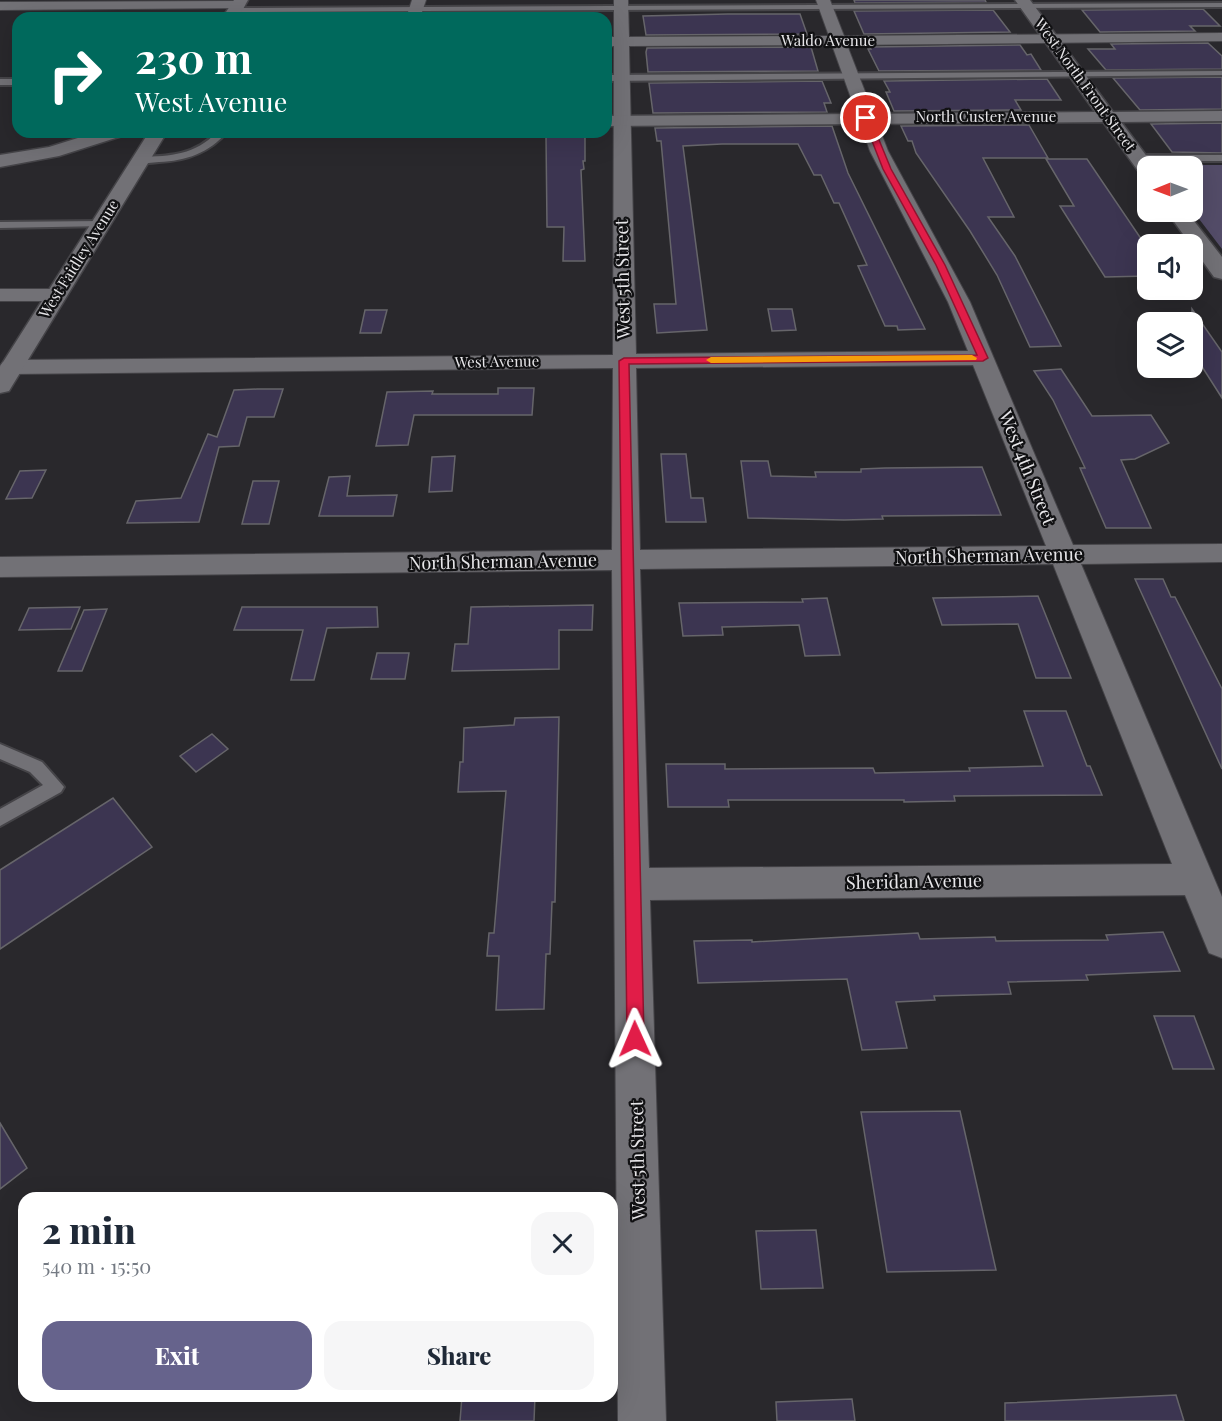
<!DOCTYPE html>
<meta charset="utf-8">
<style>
body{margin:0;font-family:"Playfair Display",serif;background:#f6f6f7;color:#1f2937;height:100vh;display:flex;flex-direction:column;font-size:22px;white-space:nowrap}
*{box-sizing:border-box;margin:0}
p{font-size:20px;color:#747a83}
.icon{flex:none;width:33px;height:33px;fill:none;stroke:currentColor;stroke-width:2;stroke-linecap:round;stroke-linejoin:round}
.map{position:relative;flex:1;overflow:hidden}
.details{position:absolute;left:18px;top:1192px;width:600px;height:210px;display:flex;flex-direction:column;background:#fff;border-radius:18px;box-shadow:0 6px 24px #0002}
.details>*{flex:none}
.banner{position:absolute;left:12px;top:12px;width:600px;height:126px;border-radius:18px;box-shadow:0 6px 24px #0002;background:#00695c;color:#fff;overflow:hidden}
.needle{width:39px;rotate:269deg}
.controls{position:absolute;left:1137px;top:156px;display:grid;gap:12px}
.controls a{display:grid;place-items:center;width:66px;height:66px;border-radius:12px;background:#fff;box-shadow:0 6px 24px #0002;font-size:30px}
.pin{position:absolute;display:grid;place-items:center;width:51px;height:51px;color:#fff;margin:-26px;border:3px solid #fff;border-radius:50%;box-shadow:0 2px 6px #0007}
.me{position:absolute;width:66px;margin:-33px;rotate:359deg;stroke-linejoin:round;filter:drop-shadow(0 0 4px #0008)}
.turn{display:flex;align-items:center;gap:21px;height:126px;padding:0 24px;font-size:27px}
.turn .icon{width:78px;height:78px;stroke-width:2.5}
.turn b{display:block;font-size:42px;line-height:51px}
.round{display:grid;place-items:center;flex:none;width:63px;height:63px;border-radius:18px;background:#f6f6f7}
.overview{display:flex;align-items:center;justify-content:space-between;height:102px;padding:0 24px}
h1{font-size:36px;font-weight:800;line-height:45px}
.primary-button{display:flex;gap:12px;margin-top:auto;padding:12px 24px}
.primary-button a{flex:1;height:69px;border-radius:18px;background:#66638c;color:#fff;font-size:24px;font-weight:800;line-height:69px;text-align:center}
.primary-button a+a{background:#f6f6f7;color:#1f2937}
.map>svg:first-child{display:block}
.green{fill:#534c68}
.building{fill:#3c3551;stroke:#66656a;stroke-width:1.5}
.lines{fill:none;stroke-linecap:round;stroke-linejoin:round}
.service-casing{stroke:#454448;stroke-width:4}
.minor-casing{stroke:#454448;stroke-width:2}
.tertiary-casing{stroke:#454448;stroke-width:3}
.service{fill:#727176;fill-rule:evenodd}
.minor{fill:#727176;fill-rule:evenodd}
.tertiary{fill:#727176;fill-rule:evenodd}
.route{fill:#e11d48;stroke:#92132f;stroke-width:1.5}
.slow{fill:#f59e0b}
.labels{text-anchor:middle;stroke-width:4.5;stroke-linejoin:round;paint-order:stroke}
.far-street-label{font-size:15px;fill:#e7e6e9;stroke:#111113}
.street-label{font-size:18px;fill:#e7e6e9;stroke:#111113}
</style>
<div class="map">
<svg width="1222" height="1421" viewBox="0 0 1222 1421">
<rect width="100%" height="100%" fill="#29282c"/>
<path class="green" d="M1158,165H1222V249L1193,211L1192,166Z"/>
<g class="building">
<path d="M854,0H985L986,2L855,3Z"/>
<path d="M1203,9L1220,26H1190L1195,31L1100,32L1082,10Z"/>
<path d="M993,10L1010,32L864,34L854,11Z"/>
<path d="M728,14H800L807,34L646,35L643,16Z"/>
<path d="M1208,43L1222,56V69L1106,70L1088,49H1115L1111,44Z"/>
<path d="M1020,45L1027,55L1031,54L1041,70L879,71L868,49H871L870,47Z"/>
<path d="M811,47L818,71L648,72L646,52L647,48Z"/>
<path d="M1222,77V109L1140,110L1113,78Z"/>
<path d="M1047,79L1061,100H1015L1021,110L894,111L886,92H890L884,81Z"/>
<path d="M822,81L831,103H824L827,112L653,113L649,83Z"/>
<path d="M1222,123V153L1172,152L1151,124Z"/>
<path d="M1029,125L1048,158H983L1014,217H988L1015,256L1061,346L1030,347L997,275L970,231L916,153L912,141H908L901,126Z"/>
<path d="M832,126L848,173L925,329L898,330L897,326H885L858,266L867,265L839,203H834L821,175H814L798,144H722L683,146L707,330L657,333L654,304H676L661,141H657L655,128Z"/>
<path d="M585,134V161H583L584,169L581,170L585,261H563L564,227H547L546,135Z"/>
<path d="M1046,159H1087L1148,249V276L1105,277L1060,206H1074Z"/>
<path d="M768,309H792L796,330L772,331Z"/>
<path d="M1192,309L1222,352V398L1192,351Z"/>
<path d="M365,310H387L381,333H360Z"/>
<path d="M1061,369L1092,416L1151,415L1169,443L1135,459L1121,460L1151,528H1106L1080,468H1085L1053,400L1034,371Z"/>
<path d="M498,388H534L532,415H414L408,445L376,446L387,392L433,391L432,394H498Z"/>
<path d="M257,389H283L274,417H247L239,446L219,447L199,522L127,523L136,501L181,498L208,434L217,437L234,390Z"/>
<path d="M661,454H686L691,498H703L706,522H666Z"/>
<path d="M455,456L452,491L429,492L432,457Z"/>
<path d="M741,461H768L771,476L816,477L815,472H861V469L885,468L982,467L1001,515L882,516L883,519L844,520L748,518Z"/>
<path d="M46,470L32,498L6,499L20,471Z"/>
<path d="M350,476L347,496L397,495L393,516H319L329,477Z"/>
<path d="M253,481H279L269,524H242Z"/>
<path d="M1135,579H1163L1171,597H1175L1222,689V769Z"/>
<path d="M1038,596L1071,678H1036L1018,624L942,625L933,598Z"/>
<path d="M827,598L840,655L805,656L799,625L722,627L723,635L683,636L679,603L803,602L802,599Z"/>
<path d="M593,605L592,630H559V669L452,671L455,644H468L471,607Z"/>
<path d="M80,607L71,629L19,630L29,608Z"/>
<path d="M242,607H377L378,627L327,628L314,680H291L303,630H234Z"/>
<path d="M107,609L82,671H58L84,610Z"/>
<path d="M377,653H409L405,679H371Z"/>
<path d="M1024,711H1066L1087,766H1090L1102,795L954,796L955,801L904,802V800H728L729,807H668L666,764H725V769L873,768L875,773L970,771L969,768L1043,766Z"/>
<path d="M559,717L555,902H552L550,954H546L544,1009L496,1010L499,956H487L489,933H494L506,791L458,792L460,762H463L464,728L514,725L515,718Z"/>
<path d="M212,734L228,749L196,772L180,756Z"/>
<path d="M113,798L152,847L0,949V870Z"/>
<path d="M1163,932L1180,971L1086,975L1088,980L1008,982L1011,994L934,996L935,1000L896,1002L907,1048L862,1050L847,979L698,983L694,941L752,940V942L918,933L920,939L995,937L996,941L1108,940L1106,935Z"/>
<path d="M1154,1016H1194L1214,1069H1173Z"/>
<path d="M960,1111L996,1270L887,1272L861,1112Z"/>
<path d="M0,1123L27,1168L0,1189Z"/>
<path d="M816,1230L823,1288L761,1289L756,1231Z"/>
<path d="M1176,1395L1184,1421H1005V1403Z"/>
<path d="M462,1396H535L534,1421H460Z"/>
<path d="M852,1399L855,1421H777L776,1402Z"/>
</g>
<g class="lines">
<defs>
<g id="service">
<path d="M1222,3V7L235,12L231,10L235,8Z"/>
<path d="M1222,71V75L606,81V75Z"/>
<rect x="0" y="79" width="18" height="6"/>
<path d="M217,132H227C209,153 186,161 159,162C151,163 143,164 136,160L141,157C171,156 195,155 217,132Z"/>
<path d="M1222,155V161H1138L1133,158L1138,155Z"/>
<path d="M101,221L106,224L105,226L0,228V222Z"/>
<path d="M0,744L42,762L64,787L61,792L0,826V809L43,785L30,772L0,759Z"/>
</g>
<g id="minor">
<path d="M412,0H426L420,18H406Z"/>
<path d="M614,0H628L629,37L829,36L816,0H830L844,36L1222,33V41L847,45L888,151L970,302L1073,545L1222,544V562L1081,564L1222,897V958L1209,953L1185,895L650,900L666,1421H618L612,570L0,577V557L612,550L613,368L11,374L3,372L0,366L3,362L11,360L613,355L614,46L606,47V37H614ZM832,45L870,151L948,302L968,351L636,354L629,46ZM973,365L1046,546L640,550L636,368ZM1053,564L1172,864L649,868L640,569Z"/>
<path d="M238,1L243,2L245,5L243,8L0,10V2Z"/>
<path d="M0,289H56L64,290L67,295L64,300L56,301H0Z"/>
</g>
<g id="tertiary">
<path d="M234,0H248L238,18H222Z"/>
<path d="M1015,0H1030L1113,112L1222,111V121L1121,122L1154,166H1148V177L1141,175L1103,122L606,126V116L1095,112Z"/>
<path d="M97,132H125L122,136L59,156L0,167V155L49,147Z"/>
<path d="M149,132H167L12,386L9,391L0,393V367Z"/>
<path d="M1167,212H1187L1222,257V279L1214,277Z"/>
</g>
</defs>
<use href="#service" class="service-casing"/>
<use href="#minor" class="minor-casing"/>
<use href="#tertiary" class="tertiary-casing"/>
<use href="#service" class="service"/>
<use href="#minor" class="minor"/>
<use href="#tertiary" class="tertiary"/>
</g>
<path class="route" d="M866,116L870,118L891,169L945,265L988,358L983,361L629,364L644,1039L641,1045L635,1047L629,1045L627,1039L619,361L624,358L977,355L936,265L883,169L863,118Z"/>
<path class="slow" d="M972,355L977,358L976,360L711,363L706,360L711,357Z"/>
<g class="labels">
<g class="far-street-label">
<text x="828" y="46">Waldo Avenue</text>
<text transform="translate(1085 85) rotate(54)" y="5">West North Front Street</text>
<text x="986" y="122">North Custer Avenue</text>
<text transform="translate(79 259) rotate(-58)" y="5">West Faidley Avenue</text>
<text transform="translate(497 362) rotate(-1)" y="5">West Avenue</text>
</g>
<g class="street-label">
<text transform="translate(623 279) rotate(-91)" y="6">West 5th Street</text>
<text transform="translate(1027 468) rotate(68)" y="6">West 4th Street</text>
<text transform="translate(989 556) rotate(-1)" y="6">North Sherman Avenue</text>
<text transform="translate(503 562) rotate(-1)" y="6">North Sherman Avenue</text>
<text transform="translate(914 882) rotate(-1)" y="6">Sheridan Avenue</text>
<text transform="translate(638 1160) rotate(-91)" y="6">West 5th Street</text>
</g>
</g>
</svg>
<div class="controls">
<a><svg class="needle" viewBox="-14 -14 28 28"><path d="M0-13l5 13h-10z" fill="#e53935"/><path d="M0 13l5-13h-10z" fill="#747a83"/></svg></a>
<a><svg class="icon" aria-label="sound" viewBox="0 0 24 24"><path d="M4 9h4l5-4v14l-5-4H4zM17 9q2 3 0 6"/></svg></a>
<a><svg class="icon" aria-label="layers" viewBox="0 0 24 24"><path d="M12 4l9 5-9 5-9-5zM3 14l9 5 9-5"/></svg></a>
</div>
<div class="pin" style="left:866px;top:118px;background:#d93025"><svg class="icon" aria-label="arrive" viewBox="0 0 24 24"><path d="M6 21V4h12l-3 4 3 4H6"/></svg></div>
<svg class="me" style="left:635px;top:1039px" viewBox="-20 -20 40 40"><path d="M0-17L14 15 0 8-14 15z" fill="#e11d48" stroke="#fff" stroke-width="4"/></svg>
<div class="banner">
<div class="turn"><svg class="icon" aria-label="right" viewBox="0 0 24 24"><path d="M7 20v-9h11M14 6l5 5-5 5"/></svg><div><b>230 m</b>West Avenue</div></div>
</div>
<section class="details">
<div class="overview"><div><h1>2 min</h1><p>540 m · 15:50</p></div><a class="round"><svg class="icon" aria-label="close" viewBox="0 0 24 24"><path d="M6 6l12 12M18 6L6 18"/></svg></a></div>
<div class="primary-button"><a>Exit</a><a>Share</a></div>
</section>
</div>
